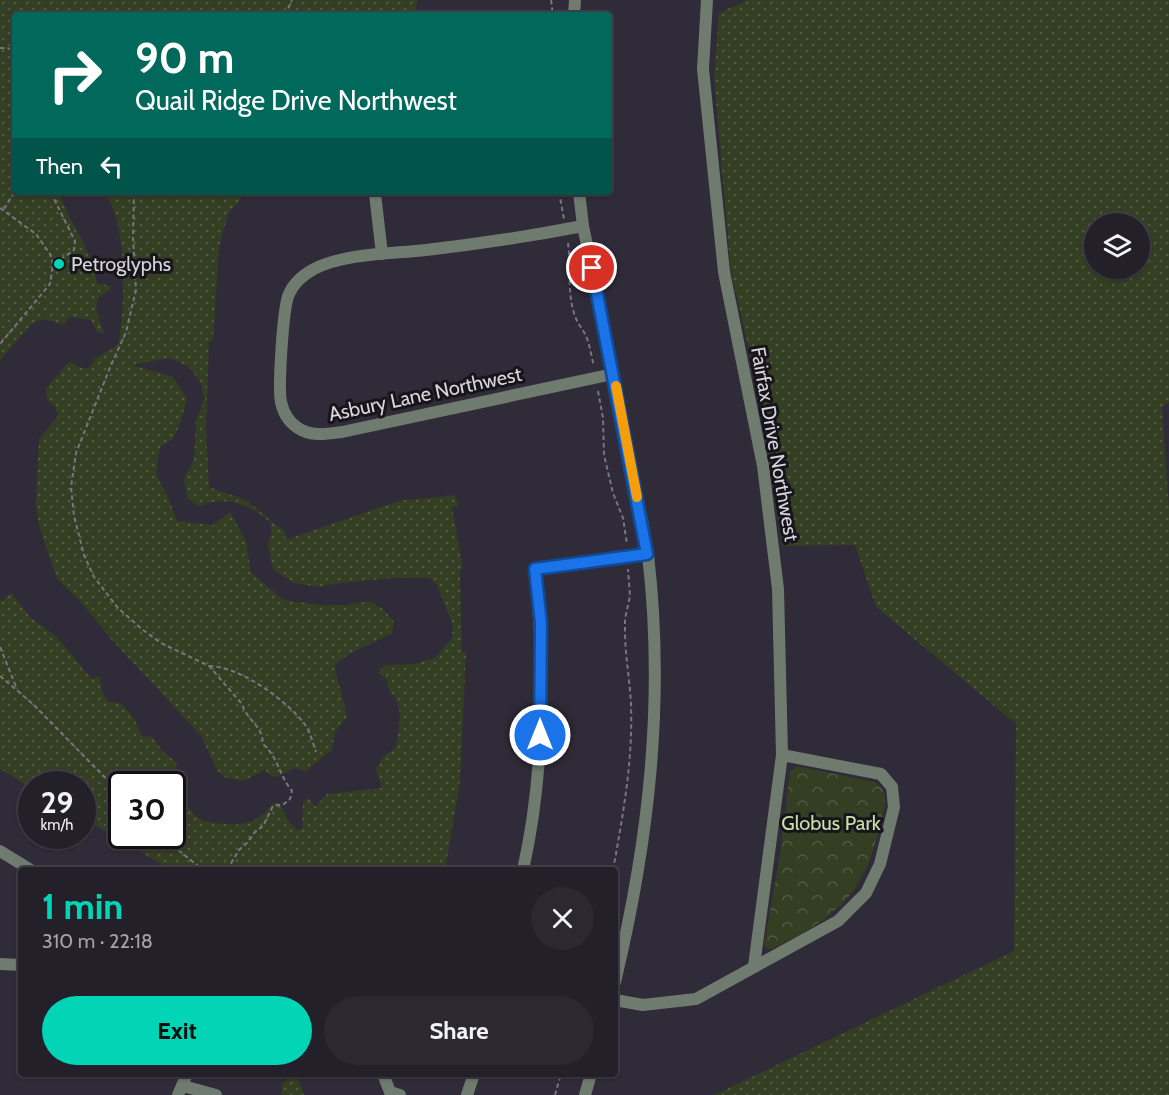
<!DOCTYPE html>
<meta charset="utf-8">
<style>
body{margin:0;font-family:Cabin,sans-serif;background:#2c2832;color:#f1f3f6;height:100vh;display:flex;flex-direction:column;font-size:22px;white-space:nowrap}
*{box-sizing:border-box;margin:0}
p{font-size:20px;color:#a3a3a8}
.icon{flex:none;width:33px;height:33px;fill:none;stroke:currentColor;stroke-width:2;stroke-linecap:round;stroke-linejoin:round}
.map{position:relative;flex:1;overflow:hidden}
.sheet{position:absolute;left:18px;top:867px;width:600px;height:210px;display:flex;flex-direction:column;background:#24202a;border-radius:6px;box-shadow:0 2px 4px #0004,0 0 0 2px #413e47}
.sheet>*{flex:none}
.hud{position:absolute;left:12px;top:12px;width:600px;height:183px;border-radius:6px;box-shadow:0 2px 4px #0004,0 0 0 2px #413e47;background:#00695c;color:#fff;overflow:hidden}
.tools{position:absolute;left:1084px;top:213px;display:grid;gap:12px}
.tools a{display:grid;place-items:center;width:66px;height:66px;border-radius:50%;background:#24202a;box-shadow:0 2px 4px #0004,0 0 0 2px #413e47;font-size:30px}
.speed{position:absolute;left:18px;top:771px;display:flex;gap:12px;font-size:30px;font-weight:700;text-align:center}
.speed>*{display:grid;place-content:center;width:78px;height:78px;border-radius:50%;background:#24202a;box-shadow:0 2px 4px #0004,0 0 0 2px #413e47;line-height:1}
.speed small{font-size:15px;font-weight:400}
.speed .limit{border:3px solid #111;border-radius:9px;background:#fff;color:#111}
.pin{position:absolute;display:grid;place-items:center;width:51px;height:51px;color:#fff;margin:-26px;border:3px solid #fff;border-radius:50%;box-shadow:0 2px 6px #0007}
.me{position:absolute;width:66px;margin:-33px;rotate:0deg;stroke-linejoin:round;filter:drop-shadow(0 0 4px #0008)}
.turn{display:flex;align-items:center;gap:21px;height:126px;padding:0 24px;font-size:27px}
.turn .icon{width:78px;height:78px;stroke-width:2.5}
.turn b{display:block;font-size:42px;line-height:51px}
.then{display:flex;align-items:center;height:57px;padding:0 24px;background:#0003;gap:12px;font-size:22px}
.round{display:grid;place-items:center;flex:none;width:63px;height:63px;border-radius:32px;background:#2c2832}
.head{display:flex;align-items:center;justify-content:space-between;height:102px;padding:0 24px}
h1{font-size:36px;font-weight:700;line-height:45px;color:#01d5b6}
.button{display:flex;gap:12px;margin-top:auto;padding:12px 24px}
.button a{flex:1;height:69px;border-radius:36px;background:#01d5b6;color:#111;font-size:24px;font-weight:700;line-height:69px;text-align:center}
.button a+a{background:#2c2832;color:#f1f3f6}
.map>svg:first-child{display:block}
.grass{fill:url(#grass-dots);fill-rule:evenodd}
.park{fill:url(#park-crowns)}
.lines{fill:none;stroke-linecap:round;stroke-linejoin:round}
.path{stroke:#797580;stroke-width:2;stroke-dasharray:4.5 3;stroke-linecap:butt}
.minor{stroke:#6e7b6e;stroke-width:12}
.route-casing{stroke:#114b97;stroke-width:15}
.route{stroke:#1a73e8;stroke-width:10}
.slow{stroke:#f59e0b;stroke-width:10}
.poi-dot{fill:#01d5b6;stroke:#17151b;stroke-width:2}
.labels{text-anchor:middle;stroke-width:6;stroke-linejoin:round;paint-order:stroke}
.poi-label{font-size:20px;fill:#d7d5dd;stroke:#17151b;text-anchor:start}
.street-label{font-size:20px;fill:#d7d5dd;stroke:#17151b}
.park-label{font-size:20px;fill:#c8e1a5;stroke:#17151b}
</style>
<div class="map">
<svg width="1169" height="1095" viewBox="0 0 1169 1095">
<defs>
<pattern id="grass-dots" width="8" height="8" patternUnits="userSpaceOnUse" patternTransform="scale(1.5)"><rect width="8" height="8" fill="#333e22"/><path d="M2 2h.1M6 6h.1" fill="none" stroke="#505942" stroke-width="1.8" stroke-linecap="round"/></pattern>
<pattern id="park-crowns" width="20" height="18" patternUnits="userSpaceOnUse" patternTransform="scale(1.5)"><rect width="20" height="18" fill="#333e22"/><path d="M2 6a3 3 0 1 1 6 0M12 15a3 3 0 1 1 6 0" fill="none" stroke="#505942"/></pattern>
</defs>
<rect width="100%" height="100%" fill="#302b38"/>
<g class="grass">
<path d="M0,0H418L414,15H15V192H59C70,224 92,249 97,283L112,286L110,289L98,298L96,309L104,333L97,332L91,320L70,317L64,325L43,319L32,324L0,360Z"/>
<path d="M747,0H1169V402L1162,408L1169,508V1095H714L1014,951L1016,724L876,607L855,545L782,546L756,380L731,272L714,78L719,13ZM1095,224H1140V268H1095Z"/>
<path d="M104,192H247L228,214L219,247L213,341H209L206,427L209,487L246,500L286,533L284,536L288,539L398,501L455,495L459,506L452,508L463,569L460,570L462,653H466L460,781L445,870H171L83,818L82,784H32L31,788L0,769V600L2,601L11,593L31,618L57,637L92,679L100,676L101,688L107,701L122,704L134,718L142,736L153,737L162,751L177,763L171,780C180,791 189,813 202,820C206,822 212,822 216,823C241,827 258,824 273,803L279,802L287,819L297,829H302L303,802L309,798L315,807L327,794L382,788L376,769L382,758L396,747C398,734 403,715 397,702C392,690 389,696 387,680L378,673L385,665L414,664L435,658L452,638L453,626L437,585L430,578H392L333,584L320,587L294,583L273,570L268,546L271,535V523C250,504 226,495 199,506L187,498L184,479L194,459L196,421L204,399L201,383L188,366L169,358L133,365L173,377L187,398L180,424L173,439L160,447L156,473L168,497L177,521L213,525L230,512L246,541L251,572L283,600L321,605H347L369,601L383,609L394,622L392,633C372,645 353,648 335,665C337,683 344,699 347,717L335,732L332,750L306,771L295,768L276,777L268,774L265,770L243,781L226,778L217,770L201,736L111,639L80,601L57,579L39,526L36,503L39,439L58,416L55,407L47,400L46,388L69,362L82,368H88L97,357L118,345C125,306 129,225 104,192ZM122,784H172V836H122Z"/>
<path d="M286,1074H297L304,1095H281L282,1083L286,1081Z"/>
</g>
<path class="park" d="M797,766L874,782C889,790 886,803 882,818C877,836 873,854 865,871C847,910 808,932 770,950L764,944L780,855L790,771Z"/>
<g class="lines">
<g class="path">
<path d="M551,0L553,15"/>
<path d="M285,15L292,0"/>
<path d="M0,48L15,49"/>
<path d="M53,192L54,199L75,241L74,250L53,265"/>
<path d="M134,192L133,237L136,290L126,332L109,370L76,453L71,487L74,516L84,555L94,577L118,608L143,630L161,643L209,666L242,704C248,722 262,724 263,744C279,759 279,775 292,791L290,799L284,804L273,806L263,826L254,833L248,842L239,850L227,870"/>
<path d="M559,192L564,219"/>
<path d="M0,208L36,234L50,254L53,265L50,284L0,344"/>
<path d="M4,209L15,191"/>
<path d="M568,243C571,266 567,290 574,313C576,321 581,327 585,334C590,344 591,356 594,366"/>
<path d="M598,391L603,418L604,455L613,493L623,518L627,544"/>
<path d="M0,647L17,689"/>
<path d="M209,666C240,666 289,702 306,726C311,734 313,744 316,752"/>
<path d="M0,676L33,704L122,795"/>
<path d="M161,836L203,870"/>
<path d="M613,870C623,815 633,761 631,705C630,680 625,656 625,631V619L630,596L628,569"/>
<path d="M271,1075V1074"/>
<path d="M555,1095L561,1074"/>
</g>
<g class="minor">
<path d="M707,0L703,69L724,272L763,466L778,589L782,755L754,966"/>
<path d="M574,15L575,0"/>
<path d="M579,192L583,226C599,302 614,377 628,453C635,487 643,521 648,555C665,700 649,841 615,982"/>
<path d="M375,194L382,254"/>
<path d="M583,226C531,236 478,244 426,250C391,254 346,253 314,269C303,275 294,282 289,294C283,306 278,387 281,402C283,412 289,422 298,428C311,437 327,434 342,432L613,374"/>
<path d="M0,851L31,870"/>
<path d="M523,870C545,772 545,668 535,569L647,554"/>
<path d="M0,964L21,965"/>
<path d="M615,1000L643,1005L696,999L838,921L866,893L880,864L894,807L892,787L881,774L782,755"/>
<path d="M383,1074L390,1092L400,1095"/>
<path d="M183,1086L216,1095"/>
<path d="M178,1095L187,1074"/>
<path d="M467,1095L474,1074"/>
<path d="M585,1095L591,1074"/>
</g>
</g>
<g class="lines">
<defs>
<path id="route" d="M540,735L541,624L535,569L647,554L592,268"/>
</defs>
<use href="#route" class="route-casing"/>
<use href="#route" class="route"/>
<path class="slow" d="M616,386L637,497"/>
</g>
<circle class="poi-dot" cx="59" cy="264" r="6"/>
<g class="labels">
<g class="poi-label">
<text x="71" y="271">Petroglyphs</text>
</g>
<g class="street-label">
<text transform="translate(425 394) rotate(-12)" y="7">Asbury Lane Northwest</text>
<text transform="translate(775 444) rotate(80)" y="7">Fairfax Drive Northwest</text>
</g>
<g class="park-label">
<text x="831" y="830">Globus Park</text>
</g>
</g>
</svg>
<div class="tools">
<a><svg class="icon" aria-label="layers" viewBox="0 0 24 24"><path d="M12 4l9 5-9 5-9-5zM3 14l9 5 9-5"/></svg></a>
</div>
<div class="speed"><div>29<small>km/h</small></div><div class="limit">30</div></div>
<div class="pin" style="left:592px;top:268px;background:#d93025"><svg class="icon" aria-label="arrive" viewBox="0 0 24 24"><path d="M6 21V4h12l-3 4 3 4H6"/></svg></div>
<svg class="me" style="left:540px;top:735px" viewBox="-20 -20 40 40"><circle r="17" fill="#1a73e8" stroke="#fff" stroke-width="3"/><path d="M0-11L8 9 0 5-8 9z" fill="#fff"/></svg>
<div class="hud">
<div class="turn"><svg class="icon" aria-label="right" viewBox="0 0 24 24"><path d="M7 20v-9h11M14 6l5 5-5 5"/></svg><div><b>90 m</b>Quail Ridge Drive Northwest</div></div>
<div class="then">Then<svg class="icon" aria-label="left" viewBox="0 0 24 24"><path d="M17 20v-9H6M10 6l-5 5 5 5"/></svg></div>
</div>
<section class="sheet">
<div class="head"><div><h1>1 min</h1><p>310 m · 22:18</p></div><a class="round"><svg class="icon" aria-label="close" viewBox="0 0 24 24"><path d="M6 6l12 12M18 6L6 18"/></svg></a></div>
<div class="button"><a>Exit</a><a>Share</a></div>
</section>
</div>
